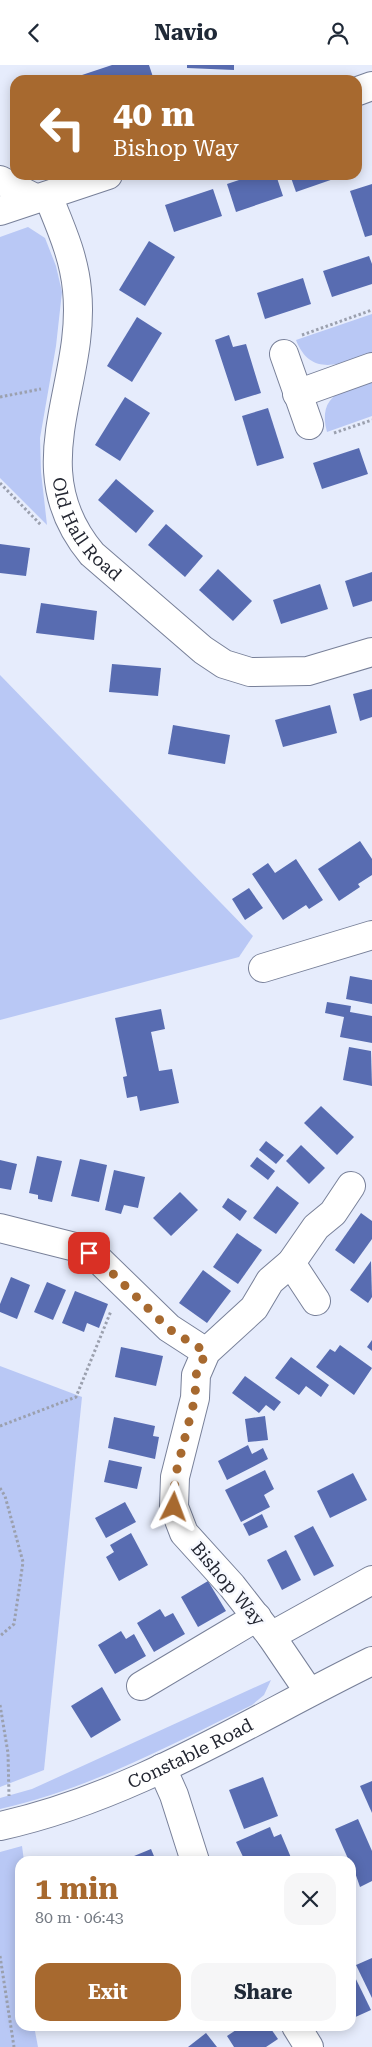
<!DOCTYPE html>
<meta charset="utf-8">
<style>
body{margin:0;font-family:"Roboto Serif",serif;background:#f6f6f7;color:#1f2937;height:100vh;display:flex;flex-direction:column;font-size:19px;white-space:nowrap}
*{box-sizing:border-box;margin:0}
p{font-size:16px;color:#747a83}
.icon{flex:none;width:28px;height:28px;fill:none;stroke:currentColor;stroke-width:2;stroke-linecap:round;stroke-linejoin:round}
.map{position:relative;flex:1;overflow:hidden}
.drawer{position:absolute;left:15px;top:1791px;width:341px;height:175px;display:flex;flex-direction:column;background:#fff;border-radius:15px;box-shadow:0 2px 12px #0003}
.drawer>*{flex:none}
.hud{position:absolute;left:10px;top:10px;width:352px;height:105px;border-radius:15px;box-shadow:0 2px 12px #0003;background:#a7692f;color:#fff;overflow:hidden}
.pin{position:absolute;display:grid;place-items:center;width:42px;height:42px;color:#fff;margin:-21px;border-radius:10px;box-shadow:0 2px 8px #0006}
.me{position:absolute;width:55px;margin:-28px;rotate:3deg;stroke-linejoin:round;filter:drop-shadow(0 0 4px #0008)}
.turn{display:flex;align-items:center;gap:18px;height:105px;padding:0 20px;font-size:22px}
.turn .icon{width:65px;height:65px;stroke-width:2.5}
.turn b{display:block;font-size:35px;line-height:42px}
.round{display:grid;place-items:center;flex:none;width:52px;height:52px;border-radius:15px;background:#f6f6f7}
.head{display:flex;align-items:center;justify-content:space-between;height:85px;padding:0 20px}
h1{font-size:30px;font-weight:700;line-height:38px;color:#a7692f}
.primary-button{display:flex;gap:10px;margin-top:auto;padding:10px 20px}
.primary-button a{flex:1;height:58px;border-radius:15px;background:#a7692f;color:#fff;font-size:20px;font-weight:700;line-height:58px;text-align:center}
.primary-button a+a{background:#f6f6f7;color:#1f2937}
header{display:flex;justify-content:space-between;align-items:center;height:65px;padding:0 20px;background:#fff;font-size:22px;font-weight:700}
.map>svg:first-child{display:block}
.green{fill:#b9c8f5}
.building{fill:#586cb1}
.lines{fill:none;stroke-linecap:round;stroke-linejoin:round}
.minor-casing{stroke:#788099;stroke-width:30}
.path{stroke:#9ba0ae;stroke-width:3;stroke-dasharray:2.5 2.5;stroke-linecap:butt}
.minor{stroke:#fff;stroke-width:28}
.route{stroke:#a7692f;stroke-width:9;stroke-dasharray:0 16.2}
.labels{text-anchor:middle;stroke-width:5;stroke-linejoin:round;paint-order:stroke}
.street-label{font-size:18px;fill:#232631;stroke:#f7f9ff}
</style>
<header><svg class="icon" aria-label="back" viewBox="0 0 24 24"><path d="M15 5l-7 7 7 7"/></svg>Navio<svg class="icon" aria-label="person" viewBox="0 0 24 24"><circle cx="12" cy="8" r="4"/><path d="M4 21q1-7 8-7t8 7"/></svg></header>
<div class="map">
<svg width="372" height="1982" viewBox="0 0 372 1982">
<rect width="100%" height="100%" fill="#e6ecfc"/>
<g class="green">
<path d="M28,162L45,173L56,201L62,227L56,281L40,373L41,407L47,460L0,413V172Z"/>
<path d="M372,249V288C343,298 311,314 296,275Z"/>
<path d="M372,313V351L327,367C317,329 344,325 372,313Z"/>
<path d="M0,610L253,871L239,892L0,955Z"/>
<path d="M0,1301L82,1332L44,1705L0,1722Z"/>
<path d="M271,1615L264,1630L252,1640C171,1680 89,1724 0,1744V1733L32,1724Z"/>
<path d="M22,1781L24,1796H20V1961H34L38,1982H0V1787Z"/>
</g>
<g class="building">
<path d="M112,0H149L154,15H84L82,10Z"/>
<path d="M187,0H234V5L187,3Z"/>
<path d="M254,110H276L283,131L236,147L227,119Z"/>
<path d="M290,110H345L296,127Z"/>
<path d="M372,119V170L365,172L350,126Z"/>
<path d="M213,124L222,151L174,167L165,140Z"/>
<path d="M149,176L175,192L145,241L119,225Z"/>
<path d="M369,191L372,199V219L332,232L323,206Z"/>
<path d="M303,213L311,239L265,254L257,228Z"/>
<path d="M137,252L162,268L132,317L107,301Z"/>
<path d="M229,270L233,282L246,279L261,328L235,336L215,275Z"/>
<path d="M125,332L150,348L120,396L95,380Z"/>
<path d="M268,343L284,393L257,401L242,351Z"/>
<path d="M359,383L368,409L322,424L313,398Z"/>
<path d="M116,414L154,446L136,468L98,435Z"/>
<path d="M166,459L203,491L185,512L148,480Z"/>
<path d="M0,479L30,483L26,511L0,508Z"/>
<path d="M218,504L252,536L233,556L199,525Z"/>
<path d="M372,507V536L353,542L345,516Z"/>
<path d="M320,519L328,544L281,559L273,535Z"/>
<path d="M41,538L97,546L94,575L36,568Z"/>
<path d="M112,599L161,603L158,631L109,627Z"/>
<path d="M372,624V652L360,656L353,629Z"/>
<path d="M330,640L337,668L283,682L275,655Z"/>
<path d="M173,660L230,670L225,699L168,689Z"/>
<path d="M360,776L372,794V810L358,819L360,822L339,836L318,804Z"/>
<path d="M296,794L323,835L309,844L306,840L283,855L252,809L268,798L275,808Z"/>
<path d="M249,823L263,843L245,855L232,834Z"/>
<path d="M350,911L372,915V939L346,934Z"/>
<path d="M327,937L351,941L350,947L372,951V978L340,972L344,952L325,948Z"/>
<path d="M161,944L165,964L151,967L159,1006L172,1004L179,1038L140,1046L137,1031L127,1033L123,1012L127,1011L115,953Z"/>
<path d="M349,982L371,986L372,1021L343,1015Z"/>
<path d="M321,1041L354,1072L337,1090L304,1058Z"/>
<path d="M266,1076L284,1090L276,1099L259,1085Z"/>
<path d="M301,1080L325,1103L309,1119L286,1096Z"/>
<path d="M37,1091L62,1096L52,1137L38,1134V1130L29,1128Z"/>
<path d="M257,1092L275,1106L268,1115L250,1101Z"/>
<path d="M80,1094L107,1100L99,1137L71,1131Z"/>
<path d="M0,1095L17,1099L11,1125L0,1123Z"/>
<path d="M114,1105L145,1112L138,1143L124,1140L121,1149L105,1145Z"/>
<path d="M277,1121L299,1138L276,1169L253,1153Z"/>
<path d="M180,1127L198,1145L171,1171L153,1153Z"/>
<path d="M228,1133L247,1146L240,1156L222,1142Z"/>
<path d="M361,1148L372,1156V1174L354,1199L335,1185Z"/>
<path d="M237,1168L262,1185L238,1219L213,1202Z"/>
<path d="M371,1196L372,1232L368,1238L350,1225Z"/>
<path d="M203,1205L231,1226L207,1258L179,1238Z"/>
<path d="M11,1212L30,1220L17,1254L0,1247V1239Z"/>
<path d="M47,1217L66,1225L53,1255L34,1247Z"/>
<path d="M75,1226L108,1239L99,1263L87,1258L84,1267L62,1258Z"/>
<path d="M372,1275V1286L367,1282Z"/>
<path d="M340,1280L372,1303L354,1330L316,1302L330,1284L335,1287Z"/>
<path d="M121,1282L163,1291L156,1321L115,1312Z"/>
<path d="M291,1292L329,1320L321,1332L306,1321L299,1330L275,1313Z"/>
<path d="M245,1311L281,1337L274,1346L266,1340L259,1348L232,1328Z"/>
<path d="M265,1351L268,1375L248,1377L245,1354Z"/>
<path d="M114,1352L155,1361L153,1371L159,1372L155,1394L108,1383Z"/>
<path d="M248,1380L252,1389L263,1383L268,1394L227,1415L218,1396Z"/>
<path d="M109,1395L142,1402L137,1424L104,1417Z"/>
<path d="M265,1405L274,1424L264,1430L270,1442L241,1457L225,1425Z"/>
<path d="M353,1408L367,1435L330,1453L317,1426Z"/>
<path d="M125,1437L136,1457L106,1473L95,1453Z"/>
<path d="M262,1449L268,1462L249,1471L243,1459Z"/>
<path d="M313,1461L334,1501L314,1511L294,1471Z"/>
<path d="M131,1468L148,1500L119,1516L106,1492L114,1487L110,1480Z"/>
<path d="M286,1485L301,1515L282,1525L267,1495Z"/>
<path d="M208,1516L226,1546L198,1562L181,1532Z"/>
<path d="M160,1544L165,1552L173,1548L185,1569L154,1587L137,1558Z"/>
<path d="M121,1566L126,1574L134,1569L146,1591L115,1609L98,1580Z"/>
<path d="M102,1622L121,1655L91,1673L71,1641Z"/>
<path d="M263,1712L278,1751L244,1764L229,1725Z"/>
<path d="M372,1716V1748L360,1721Z"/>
<path d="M358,1754L372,1786V1816L360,1822L351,1796H349L335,1764Z"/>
<path d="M270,1762L274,1772L281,1769L292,1795L245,1796L236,1777Z"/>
<path d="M151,1784L156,1796H122Z"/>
<path d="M372,1893V1933L356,1900Z"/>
<path d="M351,1904L371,1945L351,1954Z"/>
<path d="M242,1961H269L278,1974L266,1982H234L227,1971Z"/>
<path d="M323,1961H336L326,1966Z"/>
<path d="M206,1968L217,1982H188Z"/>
</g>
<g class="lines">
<defs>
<g id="minor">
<path d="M358,26L372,21"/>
<path d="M0,115L35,133"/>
<path id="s1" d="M48,131C60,161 74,191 77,225C87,320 19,402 92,489L203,585L224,599L250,607L308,606L372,587"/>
<path d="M0,146L108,110"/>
<path d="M284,289L309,360"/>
<path d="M297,329L372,302"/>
<path d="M263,903L372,870"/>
<path d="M0,1163L79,1183L98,1194L169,1263L206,1287"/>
<path d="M291,1198L316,1236"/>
<path d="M271,1571L372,1515"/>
<path d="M141,1621L257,1552"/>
<path d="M309,1627L271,1571L232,1521L184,1468L174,1442L175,1412L195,1333L196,1310L206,1287L254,1243L270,1216L291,1198L316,1162L333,1148L351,1121"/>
<path d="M162,1703L174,1730L195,1796"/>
<path id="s2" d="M0,1761C133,1732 251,1655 372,1596"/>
<path d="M296,1961L309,1982"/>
</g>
</defs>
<use href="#minor" class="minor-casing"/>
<g class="path">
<path d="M302,270L372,245"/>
<path d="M0,332L41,324"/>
<path d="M334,368L372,355"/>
<path d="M0,418L41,460"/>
<path d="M0,1361L76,1332L111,1246"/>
<path d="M0,1423L5,1431L23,1497L14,1559L0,1571"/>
<path d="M0,1640L8,1688L9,1731"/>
<path d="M0,1891L14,1982"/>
</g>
<use href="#minor" class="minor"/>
</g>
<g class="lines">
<path class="route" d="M89,1188L98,1194L169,1264L206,1287L196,1310L195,1333L175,1412L174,1442"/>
</g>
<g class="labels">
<g class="street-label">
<text dy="6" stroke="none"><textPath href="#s1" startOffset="348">Old Hall Road</textPath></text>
<text transform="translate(228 1519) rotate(50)" y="6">Bishop Way</text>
<text dy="6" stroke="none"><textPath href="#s2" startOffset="204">Constable Road</textPath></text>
</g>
</g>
</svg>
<div class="pin" style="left:89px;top:1188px;background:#d93025"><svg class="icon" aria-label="arrive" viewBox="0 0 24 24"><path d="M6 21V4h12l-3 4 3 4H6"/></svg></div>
<svg class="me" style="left:174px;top:1442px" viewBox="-20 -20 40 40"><path d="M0-17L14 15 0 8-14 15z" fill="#a7692f" stroke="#fff" stroke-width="4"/></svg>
<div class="hud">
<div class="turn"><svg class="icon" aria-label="left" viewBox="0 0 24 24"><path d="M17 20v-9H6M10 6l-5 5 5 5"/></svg><div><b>40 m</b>Bishop Way</div></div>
</div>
<section class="drawer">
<div class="head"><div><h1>1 min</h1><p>80 m · 06:43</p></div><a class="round"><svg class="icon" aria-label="close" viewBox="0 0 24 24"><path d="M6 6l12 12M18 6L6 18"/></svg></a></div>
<div class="primary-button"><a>Exit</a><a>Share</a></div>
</section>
</div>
